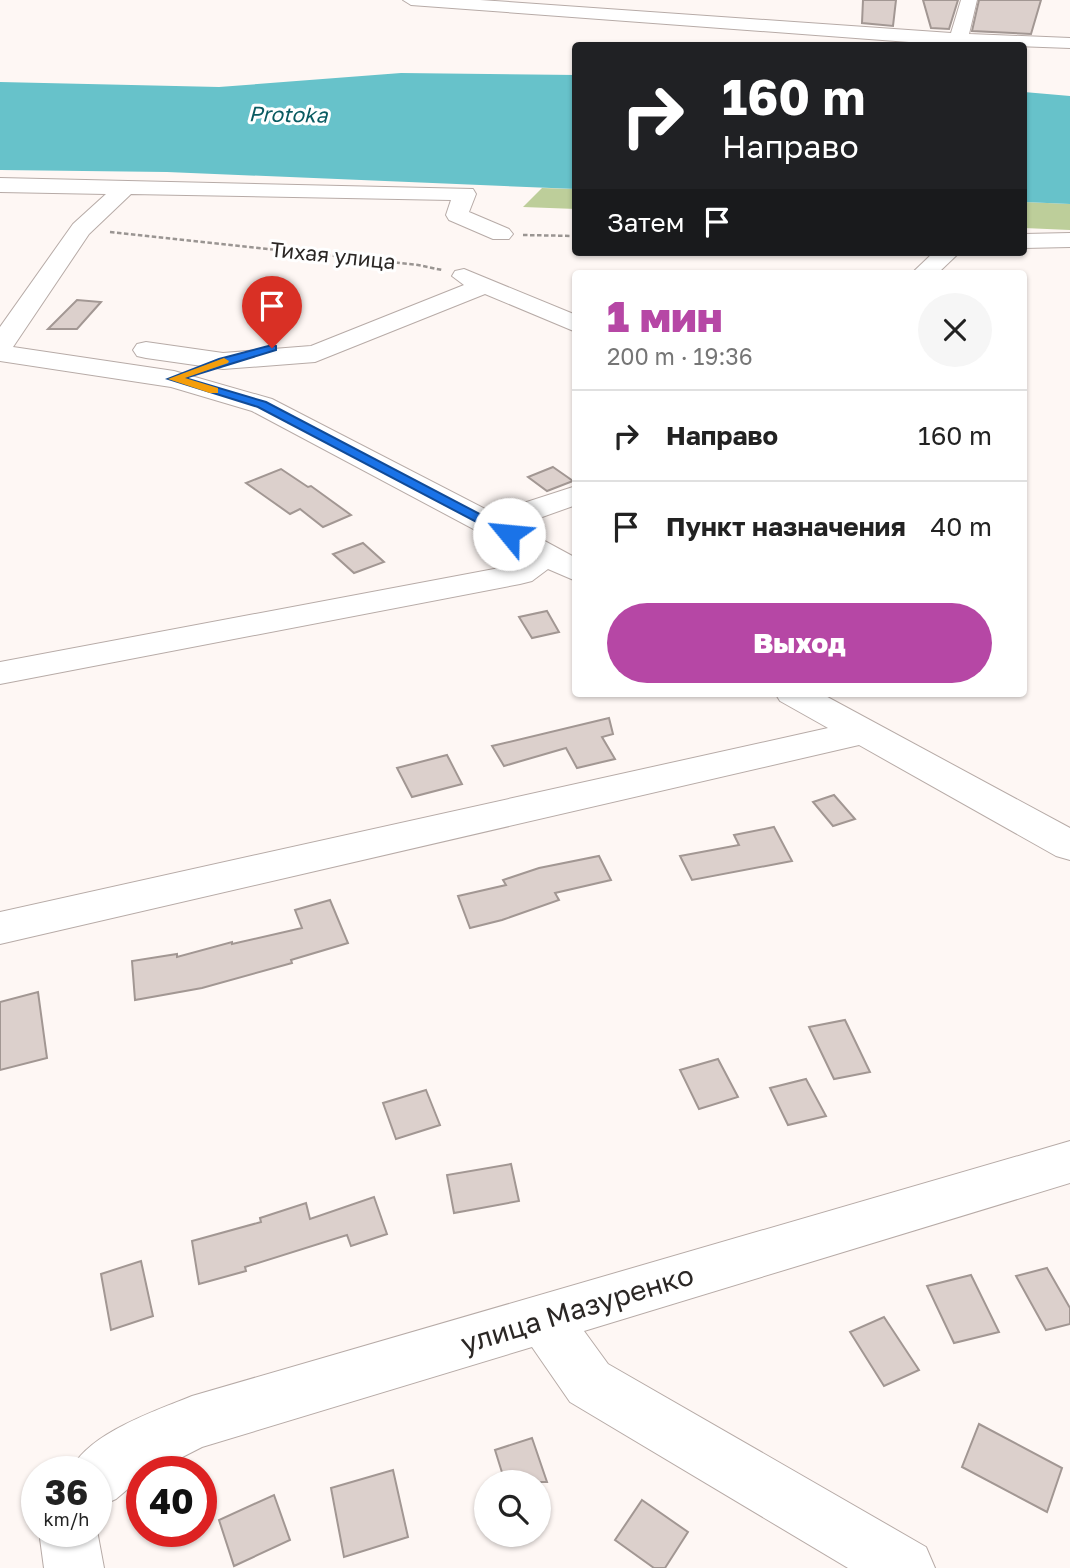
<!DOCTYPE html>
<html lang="ru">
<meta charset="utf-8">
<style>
body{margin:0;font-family:"Golos Text",sans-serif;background:#f6f6f6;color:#222;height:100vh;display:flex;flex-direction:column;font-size:26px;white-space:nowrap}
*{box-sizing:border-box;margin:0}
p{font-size:23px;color:#767676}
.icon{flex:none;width:38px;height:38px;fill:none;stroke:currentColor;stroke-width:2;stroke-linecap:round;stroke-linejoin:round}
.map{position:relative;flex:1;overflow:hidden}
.details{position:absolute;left:572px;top:270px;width:455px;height:427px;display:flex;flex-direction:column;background:#fff;border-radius:7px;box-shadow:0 2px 5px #0004}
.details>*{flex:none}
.top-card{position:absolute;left:572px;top:42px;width:455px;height:214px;border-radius:7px;box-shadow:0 2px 5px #0004;background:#202124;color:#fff;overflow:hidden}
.tools{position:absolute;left:474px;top:1470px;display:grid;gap:14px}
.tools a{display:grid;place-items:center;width:77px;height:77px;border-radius:50%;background:#fff;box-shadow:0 2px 5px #0004;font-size:35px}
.speed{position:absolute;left:21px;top:1456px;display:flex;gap:14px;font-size:35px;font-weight:700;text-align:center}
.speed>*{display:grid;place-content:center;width:91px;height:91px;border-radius:50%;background:#fff;box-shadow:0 2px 5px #0004;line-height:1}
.speed small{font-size:18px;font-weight:400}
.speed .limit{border:10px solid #d22;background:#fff;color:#111}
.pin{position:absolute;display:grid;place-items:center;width:60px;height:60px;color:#fff;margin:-72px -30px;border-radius:50% 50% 50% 0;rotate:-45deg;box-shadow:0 0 7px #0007}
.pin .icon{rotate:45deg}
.me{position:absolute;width:77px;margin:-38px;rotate:298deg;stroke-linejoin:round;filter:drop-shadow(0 0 5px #0008)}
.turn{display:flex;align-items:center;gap:24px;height:147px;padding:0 35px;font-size:32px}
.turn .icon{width:91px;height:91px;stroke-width:2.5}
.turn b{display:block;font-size:49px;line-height:60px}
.then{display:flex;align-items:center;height:66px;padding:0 35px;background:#0003;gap:14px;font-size:26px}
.round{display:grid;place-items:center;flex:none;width:74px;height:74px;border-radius:37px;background:#f6f6f6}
.head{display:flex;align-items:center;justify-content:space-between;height:119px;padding:0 35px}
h1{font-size:42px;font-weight:800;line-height:52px;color:#b647a5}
.cta{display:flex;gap:14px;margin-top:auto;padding:14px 35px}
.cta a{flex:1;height:80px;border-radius:42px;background:#b647a5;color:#fff;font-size:28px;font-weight:800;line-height:80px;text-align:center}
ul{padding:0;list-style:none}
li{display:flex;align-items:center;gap:21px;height:91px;padding:0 35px;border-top:2px solid #e0e0e0}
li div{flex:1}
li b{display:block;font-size:26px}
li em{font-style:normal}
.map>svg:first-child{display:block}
.green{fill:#bdce9a}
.water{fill:#67c2ca}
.building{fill:#dcd0cc;stroke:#a29793;stroke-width:2}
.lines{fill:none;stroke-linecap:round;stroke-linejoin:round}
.minor-casing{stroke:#b7aba7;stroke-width:2}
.path{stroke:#9a9592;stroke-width:2.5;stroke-dasharray:4.5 2.5;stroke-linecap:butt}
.minor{fill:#fff;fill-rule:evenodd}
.route{fill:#1a73e8;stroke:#114b97;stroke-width:2}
.slow{fill:#f59e0b}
.labels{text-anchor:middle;stroke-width:6;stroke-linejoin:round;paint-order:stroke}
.far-water-label{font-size:21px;font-style:italic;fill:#095b61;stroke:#fff}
.far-street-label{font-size:21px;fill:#2b2725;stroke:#fff}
.near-street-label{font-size:28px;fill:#2b2725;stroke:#fff}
</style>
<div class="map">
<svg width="1070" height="1568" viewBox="0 0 1070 1568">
<rect width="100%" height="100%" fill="#fef7f4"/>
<g class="green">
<path d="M542,188L576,189V209L523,207Z"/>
<path d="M1024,202L1070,204V230L1024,228Z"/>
</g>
<g class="water">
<path d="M401,73L576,75V189L167,172L0,170V82L219,87Z"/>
<path d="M1024,92L1070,96V204L1024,202Z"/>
</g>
<g class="building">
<path d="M863,0H896L893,26L862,23Z"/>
<path d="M923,0H958L949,29L931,28Z"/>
<path d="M979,0H1041L1031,34L972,31Z"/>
<path d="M77,300L101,302L77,329H48Z"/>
<path d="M553,467L573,481L547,491L528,477Z"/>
<path d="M281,469L308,487L311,486L351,515L323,527L300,509L290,514L246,483Z"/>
<path d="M363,543L384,562L354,573L333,554Z"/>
<path d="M547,611L559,632L532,638L519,617Z"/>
<path d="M609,718L613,734L602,737L615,759L577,768L566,748L504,766L492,746Z"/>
<path d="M447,755L462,784L412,797L397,768Z"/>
<path d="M834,795L855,819L833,826L813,802Z"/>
<path d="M774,827L792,861L692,880L680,856L739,845L734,835Z"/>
<path d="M599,856L611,880L555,893L559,900L502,920L470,928L458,896L506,885L503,880L539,868Z"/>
<path d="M330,900L348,943L291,960L292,963L202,988L135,1000L132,961L177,954V957L232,942V944L302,928L295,910Z"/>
<path d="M38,992L47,1058L0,1070V1002Z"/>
<path d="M845,1020L870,1072L834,1079L809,1027Z"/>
<path d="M718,1059L738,1097L699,1109L680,1070Z"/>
<path d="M806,1079L826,1116L788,1125L770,1088Z"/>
<path d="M426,1090L440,1125L396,1139L383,1103Z"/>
<path d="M511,1164L519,1201L454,1213L447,1175Z"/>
<path d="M374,1197L387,1234L351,1246L347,1235L245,1267L246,1271L199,1284L192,1241L261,1222L260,1218L306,1203L310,1219Z"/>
<path d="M141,1261L153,1316L111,1330L101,1274Z"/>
<path d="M1047,1268L1070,1308V1324L1046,1330L1016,1276Z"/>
<path d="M971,1275L999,1332L954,1343L927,1286Z"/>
<path d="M884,1317L919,1370L884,1386L850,1332Z"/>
<path d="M979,1424L1062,1468L1047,1512L962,1467Z"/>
<path d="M532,1438L547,1482H505L495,1450Z"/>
<path d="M393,1470L408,1537L344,1557L331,1488Z"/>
<path d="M274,1495L290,1540L234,1566L219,1520Z"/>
<path d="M642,1500L688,1532L665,1568H654L615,1540Z"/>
</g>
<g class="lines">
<defs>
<g id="minor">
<path d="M403,0H480L951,33L961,0H977L969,34L1070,38V48L909,42L411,5Z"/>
<path d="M0,178L473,189L476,194L469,212L509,229L513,234L509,239H493L449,220L446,215L451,200L131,194L89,234L13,347L174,371L272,399L493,513L576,486V505L517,526L576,558V581L548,569L532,581L520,584L0,684V662L510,566L524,556L252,411L171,387L0,361V327L73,224L106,194L0,192Z"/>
<path d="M1070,233V247L1024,248V234Z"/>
<path d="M934,252H960L938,273H912Z"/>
<path d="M464,269L576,315V332L485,294L315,362L223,369L146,358L137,356L133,350L137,344L146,342L223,353L311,346L464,285L452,276L455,271Z"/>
<path d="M775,693H820L1070,828V860L1056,856L859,745L0,944V912L828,728L780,701Z"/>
<path d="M1070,1141V1183L584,1331L608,1364L926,1547L935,1568H848L570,1402L532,1347L202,1447L153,1472H142V1477L116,1499L96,1508V1472H70C86,1434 155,1411 192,1396Z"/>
<path d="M96,1525L104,1568H44L39,1531H96Z"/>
</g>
</defs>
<use href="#minor" class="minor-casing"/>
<g class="path">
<path d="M110,232L418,265L442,270"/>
<path d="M523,235L576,236"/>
</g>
<use href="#minor" class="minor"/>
</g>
<path class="route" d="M272,345L276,346V350L185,378L266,402L514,532V537H505L258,407L168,379L219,359Z"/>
<path class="slow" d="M224,358L229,361L228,363L185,378L218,388V393H210L168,379Z"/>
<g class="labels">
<g class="far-water-label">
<text transform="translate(288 115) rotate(1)" y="7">Protoka</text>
</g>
<g class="far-street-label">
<text transform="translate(333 256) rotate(6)" y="7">Тихая улица</text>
</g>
<g class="near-street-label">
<text transform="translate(577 1309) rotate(-17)" y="10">улица Мазуренко</text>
</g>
</g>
</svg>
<div class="tools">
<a><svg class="icon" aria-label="search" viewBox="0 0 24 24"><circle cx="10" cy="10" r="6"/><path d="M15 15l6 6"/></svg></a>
</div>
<div class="speed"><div>36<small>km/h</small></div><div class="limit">40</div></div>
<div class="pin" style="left:272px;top:348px;background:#d93025"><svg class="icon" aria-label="arrive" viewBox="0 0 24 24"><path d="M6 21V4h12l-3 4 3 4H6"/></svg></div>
<svg class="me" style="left:509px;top:534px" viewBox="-20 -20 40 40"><circle r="19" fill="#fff"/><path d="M0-13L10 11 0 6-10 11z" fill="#1a73e8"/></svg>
<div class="top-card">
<div class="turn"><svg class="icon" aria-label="right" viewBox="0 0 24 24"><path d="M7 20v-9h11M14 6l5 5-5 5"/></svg><div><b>160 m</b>Направо</div></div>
<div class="then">Затем<svg class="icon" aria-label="arrive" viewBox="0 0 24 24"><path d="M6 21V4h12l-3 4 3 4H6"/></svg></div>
</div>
<section class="details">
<div class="head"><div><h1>1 мин</h1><p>200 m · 19:36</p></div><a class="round"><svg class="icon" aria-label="close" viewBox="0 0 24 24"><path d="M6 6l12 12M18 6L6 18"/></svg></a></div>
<ul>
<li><svg class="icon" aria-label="right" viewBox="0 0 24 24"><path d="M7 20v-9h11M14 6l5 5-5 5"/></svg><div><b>Направо</b></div><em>160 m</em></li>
<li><svg class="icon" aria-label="arrive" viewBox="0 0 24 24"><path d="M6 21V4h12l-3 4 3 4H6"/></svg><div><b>Пункт назначения</b></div><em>40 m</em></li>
</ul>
<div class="cta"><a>Выход</a></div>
</section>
</div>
